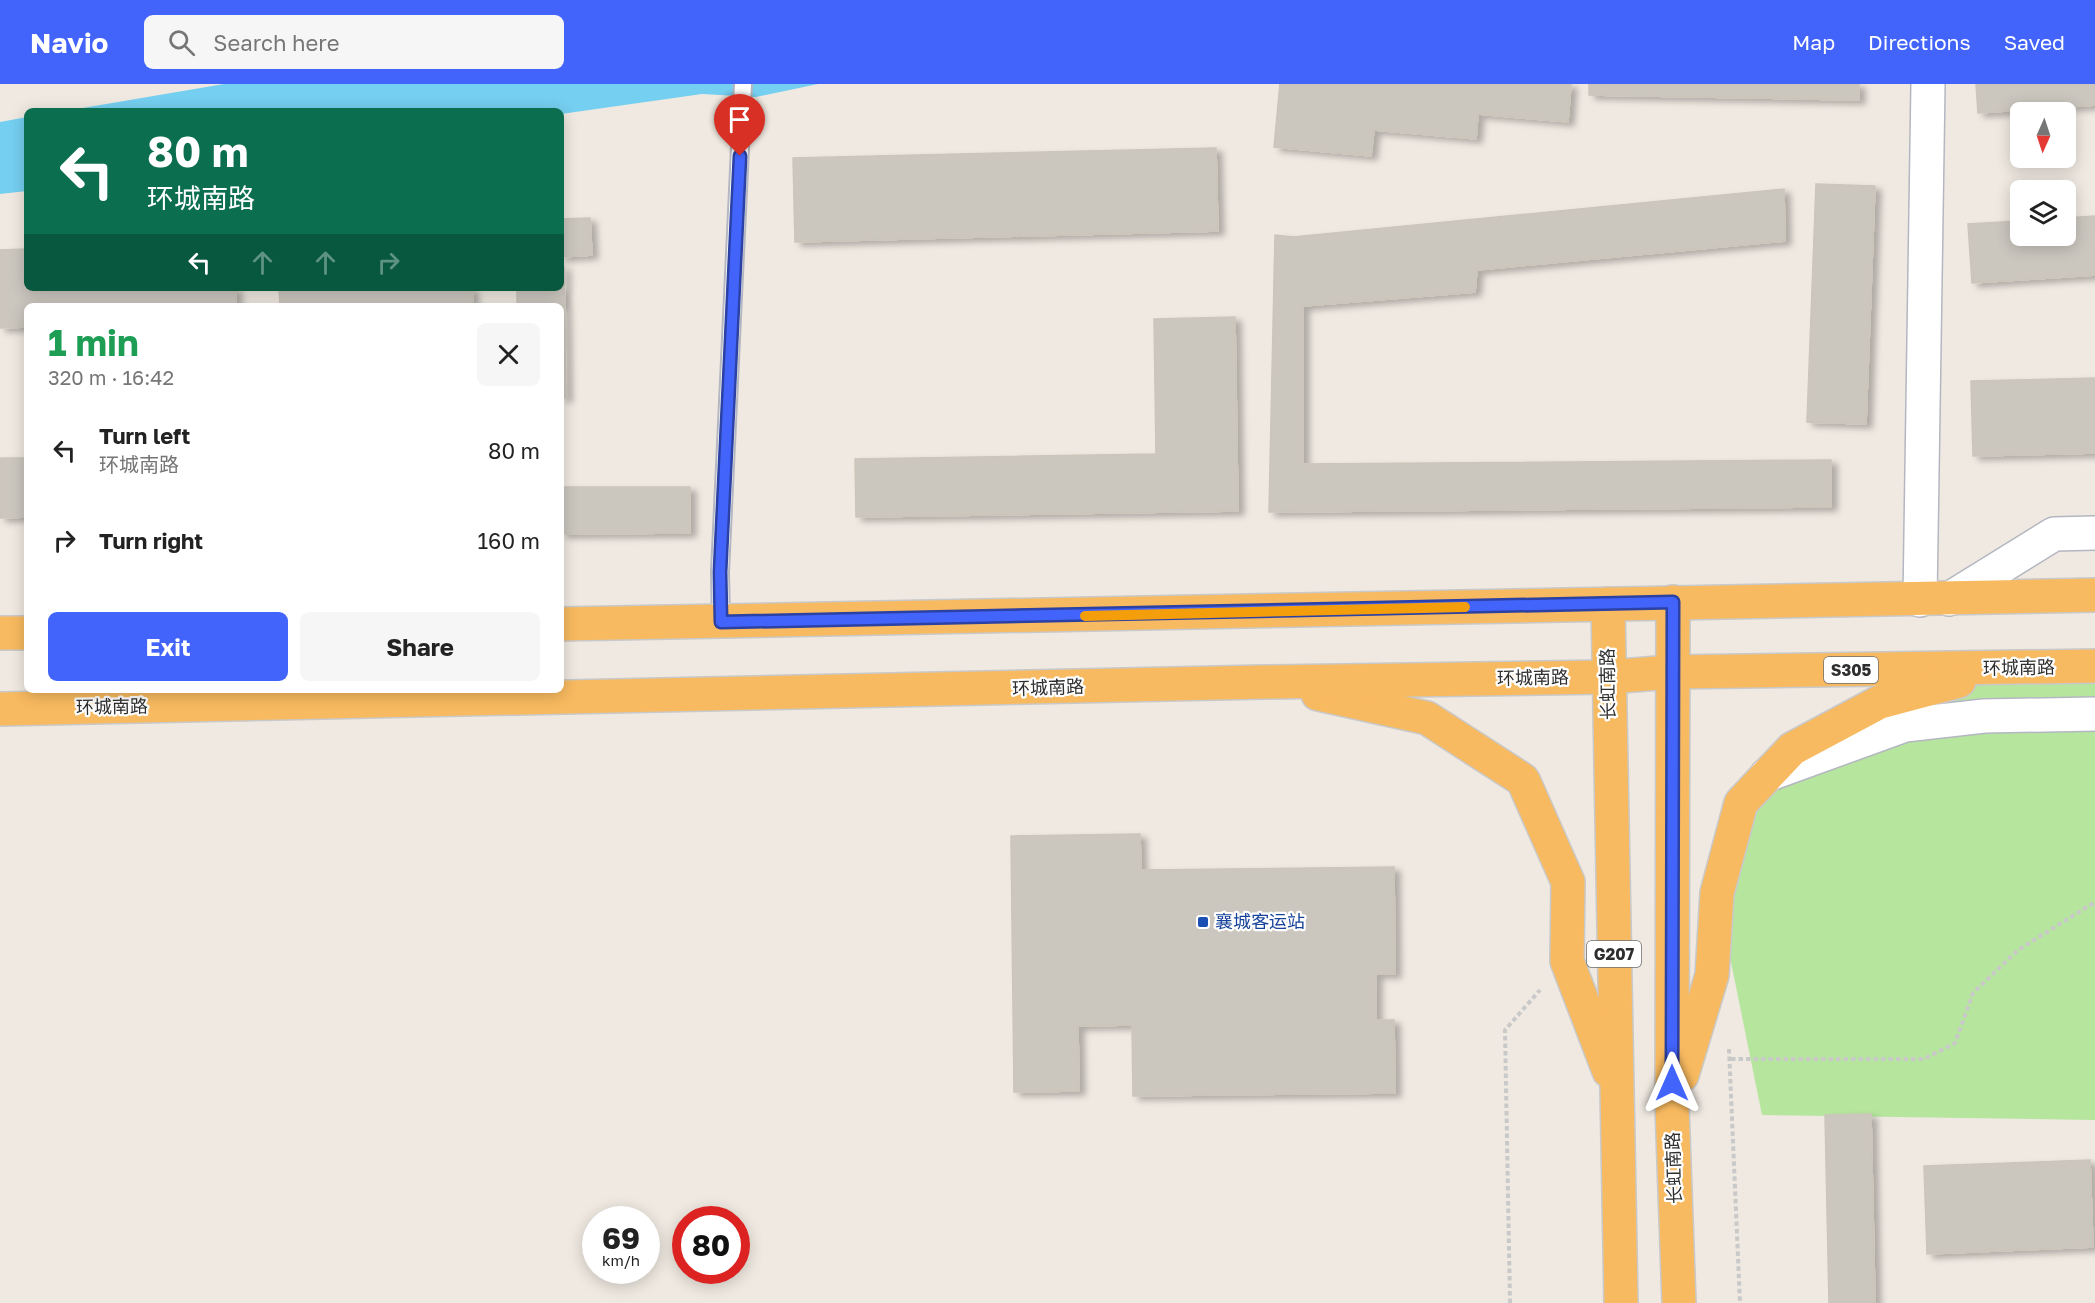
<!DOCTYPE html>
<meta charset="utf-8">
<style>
body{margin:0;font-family:"Golos Text","Noto Sans SC",sans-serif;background:#f6f6f6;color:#222;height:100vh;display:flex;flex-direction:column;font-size:22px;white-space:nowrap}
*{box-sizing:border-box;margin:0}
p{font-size:20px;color:#767676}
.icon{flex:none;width:33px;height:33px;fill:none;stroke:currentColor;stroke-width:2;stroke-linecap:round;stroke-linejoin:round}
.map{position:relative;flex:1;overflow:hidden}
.sheet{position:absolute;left:24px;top:219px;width:540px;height:390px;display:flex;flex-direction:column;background:#fff;border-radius:9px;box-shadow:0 3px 15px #0003}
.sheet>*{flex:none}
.hud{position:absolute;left:24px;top:24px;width:540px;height:183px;border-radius:9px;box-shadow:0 3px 15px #0003;background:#0b6e4f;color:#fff;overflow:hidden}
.needle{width:39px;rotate:183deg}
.tools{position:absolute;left:2010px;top:18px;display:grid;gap:12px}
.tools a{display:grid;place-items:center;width:66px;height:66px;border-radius:9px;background:#fff;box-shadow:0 3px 15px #0003;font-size:30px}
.speed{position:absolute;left:582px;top:1122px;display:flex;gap:12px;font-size:30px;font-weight:700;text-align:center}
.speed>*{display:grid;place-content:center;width:78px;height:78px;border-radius:50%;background:#fff;box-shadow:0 3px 15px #0003;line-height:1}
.speed small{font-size:15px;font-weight:400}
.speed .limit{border:9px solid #d22;background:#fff;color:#111}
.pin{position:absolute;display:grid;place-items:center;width:51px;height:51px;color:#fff;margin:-62px -26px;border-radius:50% 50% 50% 0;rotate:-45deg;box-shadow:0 0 6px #0007}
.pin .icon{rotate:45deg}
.me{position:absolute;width:66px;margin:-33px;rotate:0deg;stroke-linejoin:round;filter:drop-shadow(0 0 4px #0008)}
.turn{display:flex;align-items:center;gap:21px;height:126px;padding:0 24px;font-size:27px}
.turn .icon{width:78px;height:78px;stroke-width:2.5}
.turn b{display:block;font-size:42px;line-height:51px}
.lanes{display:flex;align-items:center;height:57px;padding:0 24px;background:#0003;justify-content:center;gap:30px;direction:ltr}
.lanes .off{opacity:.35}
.round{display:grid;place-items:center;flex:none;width:63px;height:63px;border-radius:9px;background:#f6f6f6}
.summary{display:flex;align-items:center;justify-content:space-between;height:102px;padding:0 24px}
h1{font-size:36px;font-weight:700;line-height:45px;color:#1e9e55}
.action{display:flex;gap:12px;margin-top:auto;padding:12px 24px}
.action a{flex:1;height:69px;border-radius:9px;background:#4264fb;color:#fff;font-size:24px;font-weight:700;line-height:69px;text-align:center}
.action a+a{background:#f6f6f6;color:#222}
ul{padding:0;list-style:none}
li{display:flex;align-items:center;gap:18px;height:90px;padding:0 24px}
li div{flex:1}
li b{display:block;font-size:22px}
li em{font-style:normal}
header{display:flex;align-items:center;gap:36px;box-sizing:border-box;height:84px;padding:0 30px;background:#4264fb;color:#fff}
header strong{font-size:28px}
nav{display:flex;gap:33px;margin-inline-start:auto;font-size:21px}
.search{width:420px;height:54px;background:#f6f6f6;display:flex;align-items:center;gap:15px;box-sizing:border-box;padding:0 21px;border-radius:9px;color:#767676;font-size:22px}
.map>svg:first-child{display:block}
.green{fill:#b6e59e}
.water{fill:#75cff0}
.building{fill:#cbc7bf;stroke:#cbc5ba;stroke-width:1.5;filter:url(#shadow)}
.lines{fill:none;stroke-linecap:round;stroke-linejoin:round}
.service-casing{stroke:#b4b7c1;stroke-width:20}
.minor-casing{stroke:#b4b7c1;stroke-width:36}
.tertiary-casing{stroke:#b4b7c1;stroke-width:36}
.trunk-casing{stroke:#c9c9c9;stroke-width:36}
.path{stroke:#c9c9c9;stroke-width:4;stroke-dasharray:4.5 3;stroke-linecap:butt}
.service{stroke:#fff;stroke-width:16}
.minor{stroke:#fff;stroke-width:33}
.tertiary{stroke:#fff;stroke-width:33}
.trunk{stroke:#f8ba60;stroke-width:33}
.route-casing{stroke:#2b41a3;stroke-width:15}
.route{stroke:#4264fb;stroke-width:10}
.slow{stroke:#f59e0b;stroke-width:10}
.transit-dot{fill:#1a4fb4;stroke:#fff;stroke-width:2}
.labels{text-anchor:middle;stroke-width:4.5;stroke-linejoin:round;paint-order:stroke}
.shield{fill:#fff;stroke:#6d6d6d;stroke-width:1.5}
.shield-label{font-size:16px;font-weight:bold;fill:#2e2e2e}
.street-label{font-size:18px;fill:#2e2e2e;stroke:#fff}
.transit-label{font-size:18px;fill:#164399;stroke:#fff;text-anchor:start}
</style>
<header>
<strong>Navio</strong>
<div class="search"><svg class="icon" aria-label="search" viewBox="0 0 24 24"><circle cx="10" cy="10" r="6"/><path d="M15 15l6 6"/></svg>Search here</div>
<nav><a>Map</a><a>Directions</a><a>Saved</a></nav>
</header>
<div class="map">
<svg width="2095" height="1219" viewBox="0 0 2095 1219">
<defs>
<filter id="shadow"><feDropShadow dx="6" dy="4" stdDeviation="3" flood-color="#0004"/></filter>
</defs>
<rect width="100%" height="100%" fill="#efe9e1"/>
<path class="green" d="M2095,582V1036L1762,1031L1717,809L1741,719L1792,665L2005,585Z"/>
<g class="water">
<path d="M224,0H818L756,13L702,10L561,30V27H65Z"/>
<path d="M27,33V107L0,110V38Z"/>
</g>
<g class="building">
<path d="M1280,0H1571L1568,38L1478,30L1476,55L1374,46L1371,72L1274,63Z"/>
<path d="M1589,0H1859V16L1589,11Z"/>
<path d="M1976,0H2095V21L1978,29Z"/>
<path d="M1216,64L1218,147L795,158L793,74Z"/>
<path d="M1816,100L1875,102L1866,340L1807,338Z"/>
<path d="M1784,105L1785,157L1477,186L1475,208L1303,222V380L1831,376V423L1269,428L1275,151L1293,153Z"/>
<path d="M2095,132V191L1972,199L1968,140L2020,137V152H2066V134Z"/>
<path d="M590,134L592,171L561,173V135Z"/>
<path d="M27,165V204H236V222H27V243L0,244V166Z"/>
<path d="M561,183H564L566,314H561V222H517V204H561Z"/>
<path d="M279,204H472L473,219L427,222H280Z"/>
<path d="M1235,233L1238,427L856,433L855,375L1156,370L1154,235Z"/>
<path d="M2095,294V369L1973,372L1971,297Z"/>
<path d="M0,374H27V433L0,434Z"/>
<path d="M561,403H690V449L561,450Z"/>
<path d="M1140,750L1141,786L1394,783L1395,890H1376V936H1394L1395,1009L1133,1012L1132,941L1078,942L1079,1007L1014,1008L1011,752Z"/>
<path d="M1871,1030L1875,1219H1829L1825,1031Z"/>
<path d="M2090,1076L2093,1163L1927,1170L1924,1082Z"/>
</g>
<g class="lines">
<defs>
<path id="service" d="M721,538L720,488L743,0"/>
<path id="minor" d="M1920,516L1928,0"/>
<g id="tertiary">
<path d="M1949,515L2054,450L2095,449"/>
<path d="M1767,691L1905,641L1984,632L2095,630"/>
</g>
<g id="trunk">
<path d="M1673,518L1672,1022L1679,1219"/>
<path d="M1608,520L1621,1219"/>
<path d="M561,540L2095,511"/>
<path d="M0,549H27"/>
<path d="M1318,610L1427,634L1523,696L1568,798L1567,877L1609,987"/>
<path d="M0,625L1264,598L1608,593L1671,588L2095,582"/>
<path d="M1682,991L1712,891L1717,809L1741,719L1792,665L1880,618L1959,597"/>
</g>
</defs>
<use href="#service" class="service-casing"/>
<use href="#minor" class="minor-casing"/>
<use href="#tertiary" class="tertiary-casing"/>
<use href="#trunk" class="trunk-casing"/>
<g class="path">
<path d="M1729,965L1740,1219"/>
<path d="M1731,975H1924L1955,959L1973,909L2018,866L2095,818"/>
<path d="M1510,1219L1505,946L1540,906"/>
</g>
<use href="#service" class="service"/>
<use href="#minor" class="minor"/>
<use href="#tertiary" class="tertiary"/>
<use href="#trunk" class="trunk"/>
</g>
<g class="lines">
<defs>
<path id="route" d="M740,72L720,488L721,538L1673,518L1672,999"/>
</defs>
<use href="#route" class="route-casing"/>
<use href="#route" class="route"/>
<path class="slow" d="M1085,532L1465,523"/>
</g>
<rect class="transit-dot" x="1197" y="832" width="12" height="12" rx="3"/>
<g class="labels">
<g class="shield">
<rect x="1824" y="573" width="54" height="26" rx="4.5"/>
<rect x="1587" y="857" width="54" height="26" rx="4.5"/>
</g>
<g class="shield-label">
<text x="1851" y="592">S305</text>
<text x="1614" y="876">G207</text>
</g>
<g class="street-label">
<text transform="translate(2019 584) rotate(-1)" y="6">环城南路</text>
<text transform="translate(1533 594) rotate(-1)" y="6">环城南路</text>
<text transform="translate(1608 600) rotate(-91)" y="6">长虹南路</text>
<text transform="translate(1048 604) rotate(-2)" y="6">环城南路</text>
<text transform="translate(112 623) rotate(-1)" y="6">环城南路</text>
<text transform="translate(1674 1084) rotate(-92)" y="6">长虹南路</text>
</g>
<g class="transit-label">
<text x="1215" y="844">襄城客运站</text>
</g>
</g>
</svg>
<div class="tools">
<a><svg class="needle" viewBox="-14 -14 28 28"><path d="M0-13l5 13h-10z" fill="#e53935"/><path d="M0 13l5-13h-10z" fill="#767676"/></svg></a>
<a><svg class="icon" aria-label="layers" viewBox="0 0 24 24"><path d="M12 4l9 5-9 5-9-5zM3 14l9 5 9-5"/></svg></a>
</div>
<div class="speed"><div>69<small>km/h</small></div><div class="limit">80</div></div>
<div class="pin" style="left:740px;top:72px;background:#d93025"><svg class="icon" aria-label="arrive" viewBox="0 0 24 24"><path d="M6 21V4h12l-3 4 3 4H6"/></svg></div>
<svg class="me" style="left:1672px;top:999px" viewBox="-20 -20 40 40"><path d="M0-17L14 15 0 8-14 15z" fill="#4264fb" stroke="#fff" stroke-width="4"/></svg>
<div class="hud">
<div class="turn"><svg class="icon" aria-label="left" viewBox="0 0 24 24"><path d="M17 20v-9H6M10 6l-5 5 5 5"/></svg><div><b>80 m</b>环城南路</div></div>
<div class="lanes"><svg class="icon" aria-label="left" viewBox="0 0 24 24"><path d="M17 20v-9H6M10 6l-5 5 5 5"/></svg><svg class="icon off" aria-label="ahead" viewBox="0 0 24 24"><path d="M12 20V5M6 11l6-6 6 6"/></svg><svg class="icon off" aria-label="ahead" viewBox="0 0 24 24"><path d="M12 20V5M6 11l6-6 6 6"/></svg><svg class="icon off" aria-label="right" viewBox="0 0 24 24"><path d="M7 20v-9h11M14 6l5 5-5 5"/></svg></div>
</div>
<section class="sheet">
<div class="summary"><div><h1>1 min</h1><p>320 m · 16:42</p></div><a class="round"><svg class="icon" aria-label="close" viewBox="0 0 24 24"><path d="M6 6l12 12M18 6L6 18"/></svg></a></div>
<ul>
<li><svg class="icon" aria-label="left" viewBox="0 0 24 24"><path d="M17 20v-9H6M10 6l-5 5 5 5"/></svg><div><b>Turn left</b><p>环城南路</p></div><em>80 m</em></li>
<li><svg class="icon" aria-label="right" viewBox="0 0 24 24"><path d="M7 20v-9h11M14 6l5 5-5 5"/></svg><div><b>Turn right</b></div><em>160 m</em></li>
</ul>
<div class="action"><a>Exit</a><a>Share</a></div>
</section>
</div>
